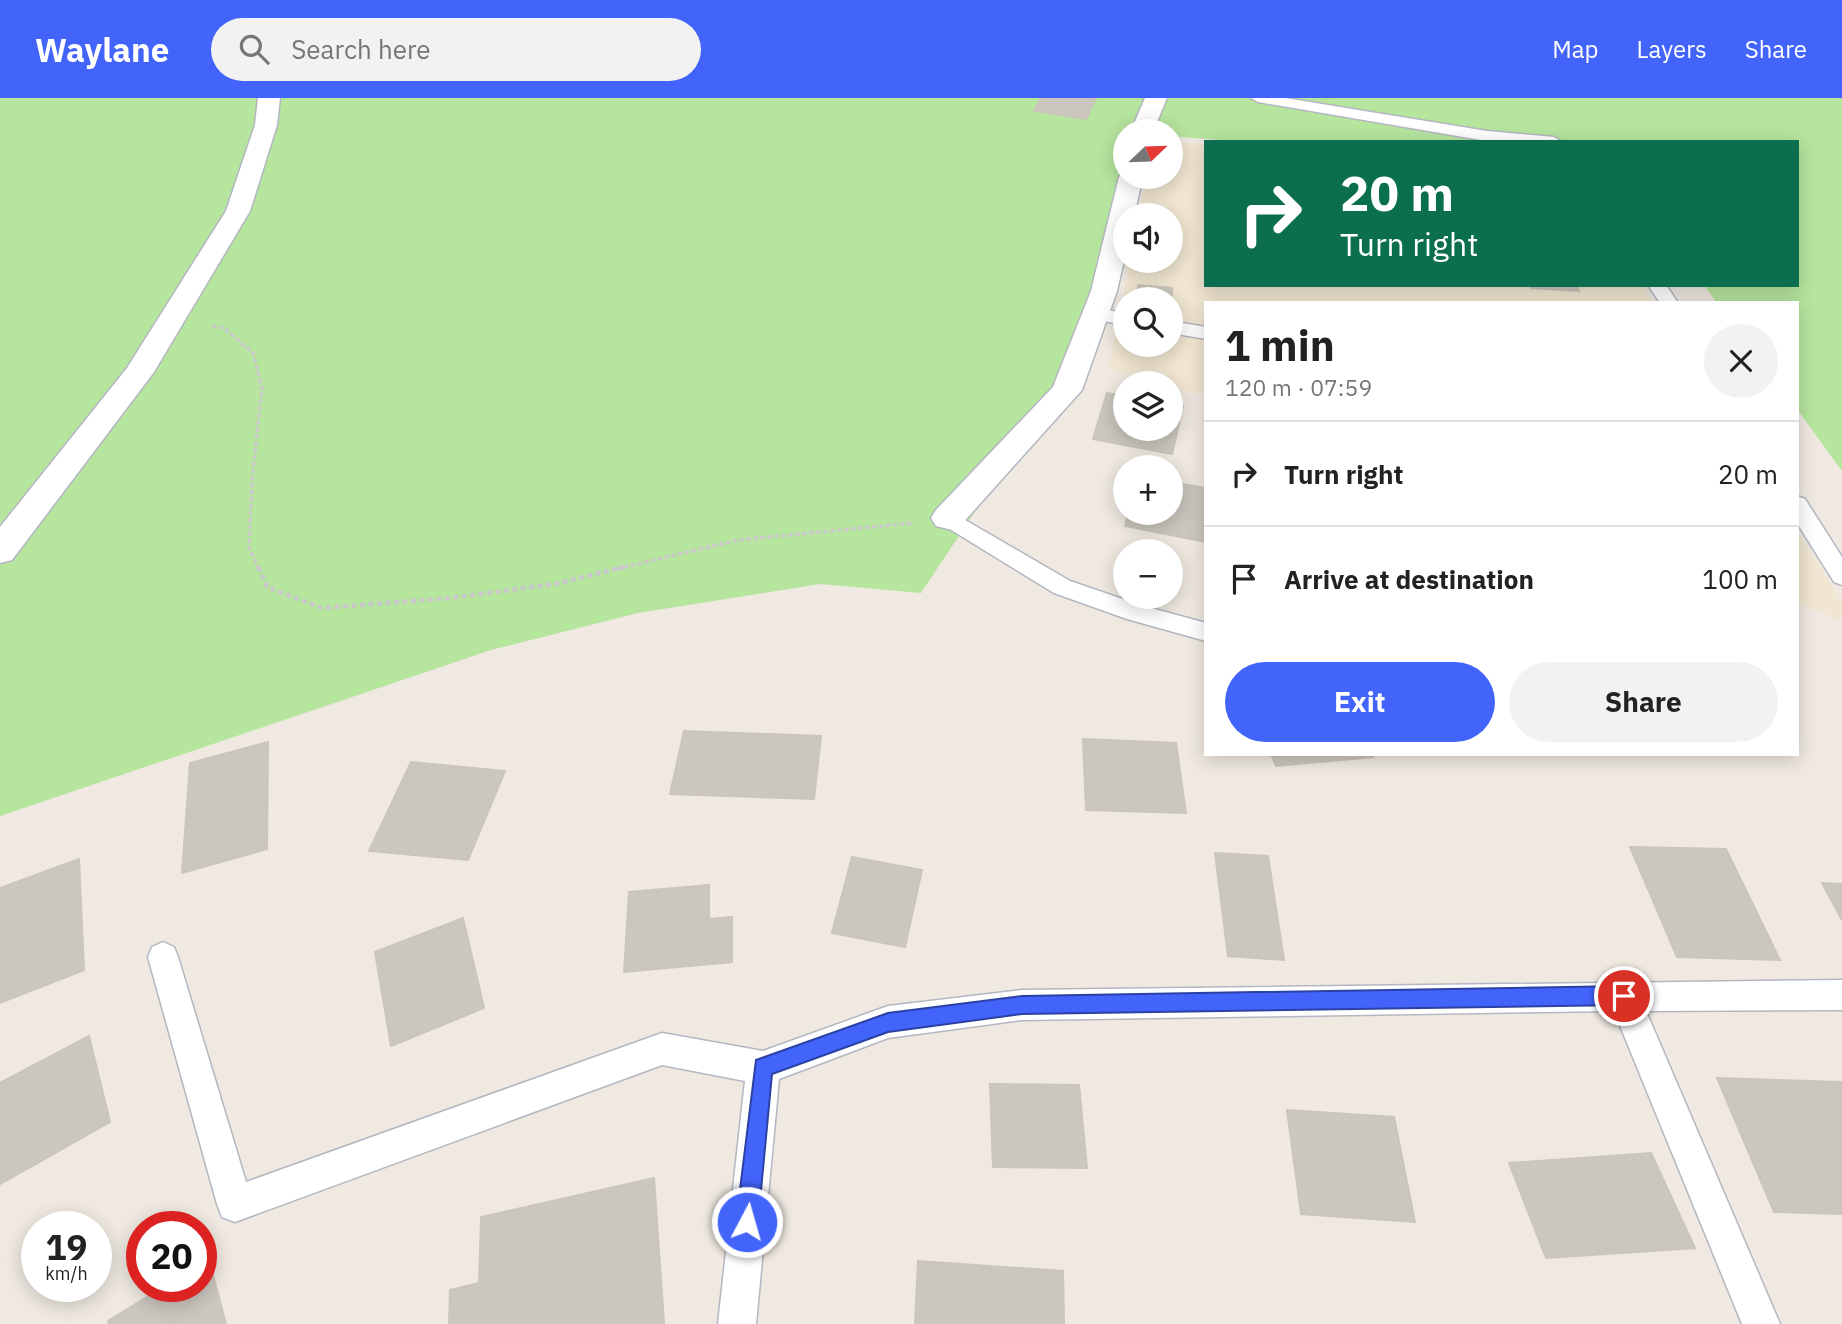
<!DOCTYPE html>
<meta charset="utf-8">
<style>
body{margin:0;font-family:"IBM Plex Sans",sans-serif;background:#f2f2f2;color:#222;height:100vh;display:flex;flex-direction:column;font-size:26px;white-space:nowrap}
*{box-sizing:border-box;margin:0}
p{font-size:23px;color:#767676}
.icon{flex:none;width:38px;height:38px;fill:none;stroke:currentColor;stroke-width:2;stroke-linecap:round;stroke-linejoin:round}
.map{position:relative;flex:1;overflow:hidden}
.drawer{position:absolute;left:1204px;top:203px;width:595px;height:455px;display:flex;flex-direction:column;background:#fff;border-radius:0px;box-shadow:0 4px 18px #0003}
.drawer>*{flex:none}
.guide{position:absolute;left:1204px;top:42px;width:595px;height:147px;border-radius:0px;box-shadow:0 4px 18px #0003;background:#0b6e4f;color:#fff;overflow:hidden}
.needle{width:46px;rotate:67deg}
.fabs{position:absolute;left:1113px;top:21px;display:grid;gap:14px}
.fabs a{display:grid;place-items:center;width:70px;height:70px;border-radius:50%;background:#fff;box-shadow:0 4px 18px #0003;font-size:35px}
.speed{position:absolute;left:21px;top:1113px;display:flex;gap:14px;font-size:35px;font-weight:700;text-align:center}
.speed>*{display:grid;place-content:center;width:91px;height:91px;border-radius:50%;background:#fff;box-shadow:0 4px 18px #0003;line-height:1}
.speed small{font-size:18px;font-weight:400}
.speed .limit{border:10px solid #d22;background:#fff;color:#111}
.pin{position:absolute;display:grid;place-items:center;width:60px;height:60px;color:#fff;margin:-30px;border:4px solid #fff;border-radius:50%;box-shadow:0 2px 7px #0007}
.me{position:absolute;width:77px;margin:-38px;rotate:6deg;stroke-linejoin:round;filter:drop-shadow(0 0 5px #0008)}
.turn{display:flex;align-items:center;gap:24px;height:147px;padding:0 21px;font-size:32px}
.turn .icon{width:91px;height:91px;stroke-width:2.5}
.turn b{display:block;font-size:49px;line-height:60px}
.round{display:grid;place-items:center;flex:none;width:74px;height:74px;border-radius:37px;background:#f2f2f2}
.overview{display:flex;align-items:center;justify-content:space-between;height:119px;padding:0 21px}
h1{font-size:42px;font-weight:800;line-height:52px}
.button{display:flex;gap:14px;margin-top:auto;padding:14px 21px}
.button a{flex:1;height:80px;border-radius:42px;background:#4264fb;color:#fff;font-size:28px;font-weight:800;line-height:80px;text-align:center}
.button a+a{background:#f2f2f2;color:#222}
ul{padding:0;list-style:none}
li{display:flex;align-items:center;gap:21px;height:105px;padding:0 21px;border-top:2px solid #e0e0e0}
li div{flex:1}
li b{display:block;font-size:26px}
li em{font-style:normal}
header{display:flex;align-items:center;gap:42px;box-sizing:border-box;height:98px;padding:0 35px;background:#4264fb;color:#fff}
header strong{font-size:33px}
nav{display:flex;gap:38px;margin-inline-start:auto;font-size:24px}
.search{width:490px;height:63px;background:#f2f2f2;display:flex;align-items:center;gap:18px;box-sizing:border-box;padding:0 24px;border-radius:38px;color:#767676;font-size:26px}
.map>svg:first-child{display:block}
.education{fill:#f0e6d1;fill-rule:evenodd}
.green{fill:#b6e59e}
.building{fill:#cbc7bf;stroke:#cbc5ba;stroke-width:2}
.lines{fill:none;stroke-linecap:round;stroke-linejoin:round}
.lane-casing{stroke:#b4b7c1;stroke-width:3}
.street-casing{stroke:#b4b7c1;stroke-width:3}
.path-far1{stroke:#c9c9c9;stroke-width:3.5;stroke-dasharray:4.5 2.5;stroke-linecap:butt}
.path{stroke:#c9c9c9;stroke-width:4.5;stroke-dasharray:5 3.5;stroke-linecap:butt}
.lane{fill:#fff;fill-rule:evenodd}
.street{fill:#fff;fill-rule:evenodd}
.route{fill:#4264fb;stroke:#2b41a3;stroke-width:2}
</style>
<header>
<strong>Waylane</strong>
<div class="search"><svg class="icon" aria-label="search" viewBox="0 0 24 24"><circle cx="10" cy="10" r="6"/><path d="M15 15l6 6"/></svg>Search here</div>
<nav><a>Map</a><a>Layers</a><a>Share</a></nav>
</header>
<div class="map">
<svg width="1842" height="1226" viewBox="0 0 1842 1226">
<rect width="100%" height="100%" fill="#efe9e1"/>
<g class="education">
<path d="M1171,44L1206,46V187H1642L1653,205H1206V298L1171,289V285H1158L1109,272L1130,163H1171V117H1139L1146,79H1171ZM1125,201H1171V247H1125Z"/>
<path d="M1797,433L1842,504V522L1797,506Z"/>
</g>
<path class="green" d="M0,0H1842V373L1797,311V205H1717L1704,187H1797V44H1243L1171,38V33H1125V79H1131L1104,193L1067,292L990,391L921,495L820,486L638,515L491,552L0,718Z"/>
<g class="building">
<path d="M1041,0H1096L1086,21L1034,13Z"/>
<path d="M1138,187L1172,190V218L1171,201H1137Z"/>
<path d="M1530,187H1576L1579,193L1531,190Z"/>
<path d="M1107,295L1125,298V331H1171V306L1183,308L1172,356L1093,341Z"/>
<path d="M1171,384L1206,390V444L1125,428L1128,415H1171Z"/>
<path d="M684,633L821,638L814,701L670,696Z"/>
<path d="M1083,641L1176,645L1186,715L1086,712Z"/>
<path d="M268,644L267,751L182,775L190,665Z"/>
<path d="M1271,656H1372L1373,659L1276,668Z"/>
<path d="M411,664L505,673L468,762L369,753Z"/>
<path d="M1630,749L1726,751L1780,862L1677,859Z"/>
<path d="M1215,755L1268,758L1284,862L1228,858Z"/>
<path d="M852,759L922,772L905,849L832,835Z"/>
<path d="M79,761L84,872L0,905V790Z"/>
<path d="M1822,785L1842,786V822Z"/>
<path d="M709,787V821L732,819V864L624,874L629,794Z"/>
<path d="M463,820L484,910L391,948L375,854Z"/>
<path d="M89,938L110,1024L0,1086V985Z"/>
<path d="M1717,980L1842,984V1116L1774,1114Z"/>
<path d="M990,986L1079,987L1087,1070L993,1069Z"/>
<path d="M1287,1012L1394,1019L1415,1124L1301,1116Z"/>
<path d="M1651,1055L1695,1150L1546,1160L1509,1065Z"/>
<path d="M654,1080L664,1226H449L450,1192L479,1185L481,1119Z"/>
<path d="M209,1162L226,1226H109L108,1223L165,1188H201V1166Z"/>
<path d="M918,1163L1063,1173L1064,1226H915Z"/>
</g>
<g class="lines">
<defs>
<g id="lane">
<path d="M1251,0H1285L1487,33L1554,39L1562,44L1487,43L1258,4Z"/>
<path d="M1648,187H1666L1678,205H1660Z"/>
<path d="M1095,210L1125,215V227L1088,220L1086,216Z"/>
<path d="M1171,223L1206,229V241L1171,235Z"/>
<path d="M1797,398L1805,401L1842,459V487L1834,484L1797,425Z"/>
<path d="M948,412L1070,483L1140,507L1206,525V543L1127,521L1054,495L940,425L937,420L940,415Z"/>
<path d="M163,844L174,849L178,859L246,1084L662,935L763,953L888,908L1022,892L1842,882V912L1646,913L1780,1226H1742L1614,913L1022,922L888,940L779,981L756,1226H718L745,983L662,967L235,1124L222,1119L217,1106L148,859L152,849Z"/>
</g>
<g id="street">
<path d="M258,0H280L277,27L250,113L154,274L12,462L0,465V429L127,270L226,113L255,27Z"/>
<path d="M1145,0H1167L1153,33H1131Z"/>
<path d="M1125,73V79H1143L1134,117H1125V158L1117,193L1082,292L960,428L948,431L936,428L931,420L936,412L1053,289L1091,193L1119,79Z"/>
</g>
</defs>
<use href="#lane" class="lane-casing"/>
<use href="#street" class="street-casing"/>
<g class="path-far1">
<path d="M212,228L224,230L253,255L262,289L252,382L249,450L259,471"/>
<path d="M617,471L738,442L912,425"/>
</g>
<path class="path" d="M258,469L267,489L322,510L450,500L555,486L624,469"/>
<use href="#lane" class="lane"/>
<use href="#street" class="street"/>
</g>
<path class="route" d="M1624,888L1631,891L1634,898L1631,904L1624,907L1022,916L888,934L772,976L758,1124L755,1131L747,1134L740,1131L736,1124L756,962L888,915L1022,898Z"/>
</svg>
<div class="fabs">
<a><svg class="needle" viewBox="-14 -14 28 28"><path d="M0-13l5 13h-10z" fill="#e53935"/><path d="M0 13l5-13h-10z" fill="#767676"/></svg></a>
<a><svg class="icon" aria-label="sound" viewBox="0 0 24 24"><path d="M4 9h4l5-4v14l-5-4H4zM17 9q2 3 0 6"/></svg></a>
<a><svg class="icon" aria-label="search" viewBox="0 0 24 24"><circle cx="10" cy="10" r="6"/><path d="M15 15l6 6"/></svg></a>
<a><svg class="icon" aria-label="layers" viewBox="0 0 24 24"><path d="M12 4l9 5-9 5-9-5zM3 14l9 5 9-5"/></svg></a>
<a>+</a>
<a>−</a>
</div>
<div class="speed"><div>19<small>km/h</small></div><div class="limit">20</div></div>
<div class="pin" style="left:1624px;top:898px;background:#d93025"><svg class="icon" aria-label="arrive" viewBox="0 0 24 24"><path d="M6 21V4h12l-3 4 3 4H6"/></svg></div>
<svg class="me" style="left:747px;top:1124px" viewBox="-20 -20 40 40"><circle r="17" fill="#4264fb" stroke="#fff" stroke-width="3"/><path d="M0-11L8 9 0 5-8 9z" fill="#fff"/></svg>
<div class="guide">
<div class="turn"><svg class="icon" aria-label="right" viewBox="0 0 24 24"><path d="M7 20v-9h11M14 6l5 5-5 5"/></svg><div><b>20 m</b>Turn right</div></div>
</div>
<section class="drawer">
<div class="overview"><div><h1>1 min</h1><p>120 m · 07:59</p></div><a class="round"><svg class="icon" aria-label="close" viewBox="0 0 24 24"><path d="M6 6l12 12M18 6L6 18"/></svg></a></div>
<ul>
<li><svg class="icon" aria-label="right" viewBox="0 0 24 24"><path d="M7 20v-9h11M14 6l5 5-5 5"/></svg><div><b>Turn right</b></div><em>20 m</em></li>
<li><svg class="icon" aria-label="arrive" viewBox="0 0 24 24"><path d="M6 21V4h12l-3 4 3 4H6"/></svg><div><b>Arrive at destination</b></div><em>100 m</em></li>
</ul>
<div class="button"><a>Exit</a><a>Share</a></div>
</section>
</div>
